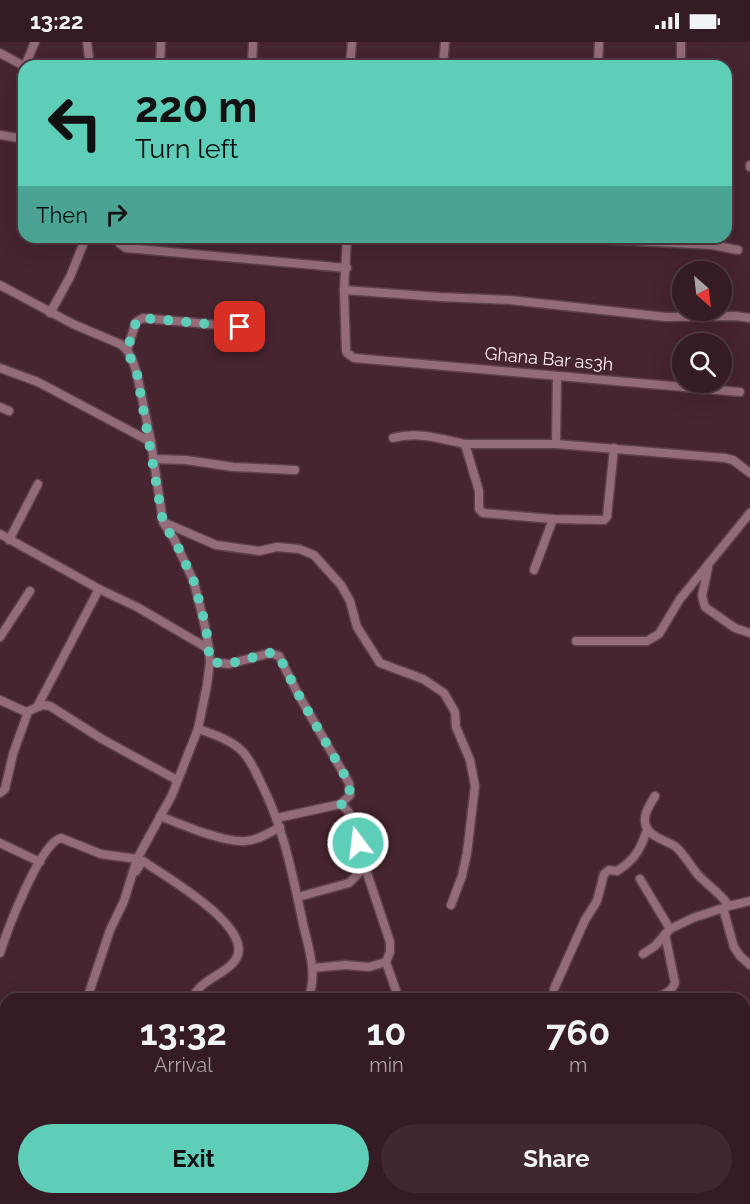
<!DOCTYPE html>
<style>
body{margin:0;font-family:Raleway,sans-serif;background:#3f2831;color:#f1f3f6;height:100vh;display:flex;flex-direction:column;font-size:22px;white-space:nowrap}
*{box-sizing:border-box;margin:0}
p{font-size:20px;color:#a9a1a6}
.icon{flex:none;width:33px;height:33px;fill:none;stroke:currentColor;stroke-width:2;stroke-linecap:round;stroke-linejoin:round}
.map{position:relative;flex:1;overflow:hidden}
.drawer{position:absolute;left:0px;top:951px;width:750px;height:212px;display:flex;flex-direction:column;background:#341b24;border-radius:18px 18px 0 0;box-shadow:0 6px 24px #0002,0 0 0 2px #4e3941}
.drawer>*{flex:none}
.top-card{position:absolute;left:18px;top:18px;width:714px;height:183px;border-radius:18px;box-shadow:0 6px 24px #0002,0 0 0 2px #4e3941;background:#5eceb8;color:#111;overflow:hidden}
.needle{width:39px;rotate:152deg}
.controls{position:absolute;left:672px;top:219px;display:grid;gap:12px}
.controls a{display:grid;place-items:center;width:60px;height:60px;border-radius:50%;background:#341b24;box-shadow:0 6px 24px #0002,0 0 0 2px #4e3941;font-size:30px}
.pin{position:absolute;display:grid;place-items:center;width:51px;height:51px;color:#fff;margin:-26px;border-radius:12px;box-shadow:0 3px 9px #0006}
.me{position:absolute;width:66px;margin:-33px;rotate:345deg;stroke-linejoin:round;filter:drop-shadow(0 0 4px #0008)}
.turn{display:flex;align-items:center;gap:21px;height:126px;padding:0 18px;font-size:27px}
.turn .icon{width:78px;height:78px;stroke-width:2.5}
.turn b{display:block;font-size:42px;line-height:51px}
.then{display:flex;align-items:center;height:57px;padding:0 18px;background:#0003;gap:12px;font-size:22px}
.eta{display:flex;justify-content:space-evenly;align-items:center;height:102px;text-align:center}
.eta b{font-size:36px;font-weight:700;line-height:42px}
.button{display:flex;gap:12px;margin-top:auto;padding:12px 18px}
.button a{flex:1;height:69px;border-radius:36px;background:#5eceb8;color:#111;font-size:24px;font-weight:700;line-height:69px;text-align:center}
.button a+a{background:#3f2831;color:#f1f3f6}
.status{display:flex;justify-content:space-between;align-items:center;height:42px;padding:0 30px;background:#341b24;direction:ltr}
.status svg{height:16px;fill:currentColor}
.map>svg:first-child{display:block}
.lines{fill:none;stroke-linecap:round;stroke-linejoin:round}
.stream{stroke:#1d003d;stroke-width:2}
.minor-casing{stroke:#5d414c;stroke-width:11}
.minor{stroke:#946b78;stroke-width:8}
.route{stroke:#5eceb8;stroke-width:10;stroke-dasharray:0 18}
.labels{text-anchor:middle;stroke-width:6;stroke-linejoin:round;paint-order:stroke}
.street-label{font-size:18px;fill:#fdeef2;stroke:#462430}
</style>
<div class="status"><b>13:22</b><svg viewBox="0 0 49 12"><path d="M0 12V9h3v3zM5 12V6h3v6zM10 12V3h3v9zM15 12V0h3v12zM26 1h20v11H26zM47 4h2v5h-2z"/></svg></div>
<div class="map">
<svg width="750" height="1162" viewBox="0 0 750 1162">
<rect width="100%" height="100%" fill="#462430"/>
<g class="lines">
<path class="stream" d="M744,980L750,964"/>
<defs>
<g id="minor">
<path d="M87,0L90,24"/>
<path d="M681,0V24"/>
<path d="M0,11L24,24"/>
<path d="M25,24L35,0"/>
<path d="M160,24L161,0"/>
<path d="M252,24L253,0"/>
<path d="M350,24L352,0"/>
<path d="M443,24L445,0"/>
<path d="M598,24L599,0"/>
<path d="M0,93L24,97"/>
<path d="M750,125V123"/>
<path d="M119,195L120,202L126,206L347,226"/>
<path d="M347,195L344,248L346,308L347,311L354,316L740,350"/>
<path d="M457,195H468"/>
<path d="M560,195L712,203L738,208"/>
<path d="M0,243L73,282L120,302L127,308L132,317L137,332L151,400L163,480L174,497L194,540L205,585L209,607L210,620L207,643L198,687L172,753L137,817L124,859L110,888L87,957"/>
<path d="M344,248L440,255L510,258L666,275L736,274L750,276"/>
<path d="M50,271L70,235L86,195"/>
<path d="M127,308L136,280L143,276L240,285"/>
<path d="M0,326L38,340L151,400"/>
<path d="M0,365L9,369"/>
<path d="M393,396C417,389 441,397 465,402"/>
<path d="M556,402L557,335"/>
<path d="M614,406L607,475L604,478L553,477L483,471L479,467V449L465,402H556L725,416L733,418L750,431"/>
<path d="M153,417L186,418L233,425L295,428"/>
<path d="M163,480L216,503L259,509L277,505L299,507L314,513L341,543L350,559L357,585L380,621L423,637L444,651L455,670L456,685L470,718L475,744L467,811L462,834L451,863"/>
<path d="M0,492L99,547L137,565L209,607"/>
<path d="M9,498L38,442"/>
<path d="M708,526L702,554L705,565L735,586L750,591"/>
<path d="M534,528L553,477"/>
<path d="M0,595L30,549"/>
<path d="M576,599H647L659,592L680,557L750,471"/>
<path d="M210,620L229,622L270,611L279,614L297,650L349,741L350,753L341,762L277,776"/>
<path d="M0,658L26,670L43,663L50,664L102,697L177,738"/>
<path d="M37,665L99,547"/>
<path d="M198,687C213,692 232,698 243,710C251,719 256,730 261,741C283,784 292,830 302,877C307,902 319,931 308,957"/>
<path d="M0,751L5,747L13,712L28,670"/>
<path d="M655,754C650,763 642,773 646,784C650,796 667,798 676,805C685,813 691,825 699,834C709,844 721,852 729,864"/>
<path d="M160,774C180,782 224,801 245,799C258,798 269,791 280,785"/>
<path d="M0,801L40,820"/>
<path d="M365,825L390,900V910L386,920L399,957"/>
<path d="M136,829L143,819C164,834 263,889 233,921C220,935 200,938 192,957"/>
<path d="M640,837L670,887"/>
<path d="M298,855L349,841L365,825L353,778L348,769L341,762"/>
<path d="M723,866L734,905L740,914L750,923"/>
<path d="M0,911C7,889 40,801 61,796L101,812L137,817"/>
<path d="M643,912L655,904L670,887L693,876L729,864L750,859"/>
<path d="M313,926L345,923L369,925L386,920"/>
<path d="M554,947L585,878L597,859L604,832L609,828L617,829C635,818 641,806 647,788"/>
<path d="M652,957C662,953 671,951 675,941L665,892"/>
<path d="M0,1017L6,1019"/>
<path d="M744,1096L750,1092"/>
<path d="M52,1156L53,1162"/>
<path d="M150,1156L152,1162"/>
<path d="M363,1156L366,1162"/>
<path d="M671,1156L674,1162"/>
</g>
</defs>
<use href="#minor" class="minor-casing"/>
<use href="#minor" class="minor"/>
</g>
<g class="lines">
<path class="route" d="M240,285L143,276L136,280L127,308L137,332L163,480L178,505L194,540L206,585L210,620L228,622L270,611L279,614L297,650L349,741L350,753L341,762C353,773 355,785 358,801"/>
</g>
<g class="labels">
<g class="street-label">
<text transform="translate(549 317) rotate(5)" y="6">Ghana Bar as3h</text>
</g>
</g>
</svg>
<div class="controls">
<a><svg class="needle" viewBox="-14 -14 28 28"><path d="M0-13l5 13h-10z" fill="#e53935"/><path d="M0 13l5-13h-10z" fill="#a9a1a6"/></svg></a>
<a><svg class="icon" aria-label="search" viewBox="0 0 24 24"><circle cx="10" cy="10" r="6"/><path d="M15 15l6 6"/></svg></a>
</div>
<div class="pin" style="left:240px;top:285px;background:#d93025"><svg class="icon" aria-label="arrive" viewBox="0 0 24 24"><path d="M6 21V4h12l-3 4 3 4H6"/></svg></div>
<svg class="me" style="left:358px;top:801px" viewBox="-20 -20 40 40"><circle r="17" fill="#5eceb8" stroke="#fff" stroke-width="3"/><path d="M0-11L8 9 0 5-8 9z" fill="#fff"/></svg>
<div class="top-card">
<div class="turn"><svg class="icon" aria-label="left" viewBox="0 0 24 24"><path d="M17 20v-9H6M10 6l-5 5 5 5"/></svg><div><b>220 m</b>Turn left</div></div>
<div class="then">Then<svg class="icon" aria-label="right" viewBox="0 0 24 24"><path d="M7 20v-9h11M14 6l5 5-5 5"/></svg></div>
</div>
<section class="drawer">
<div class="eta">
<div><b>13:32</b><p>Arrival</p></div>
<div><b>10</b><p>min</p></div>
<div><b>760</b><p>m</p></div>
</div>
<div class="button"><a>Exit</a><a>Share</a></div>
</section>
</div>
